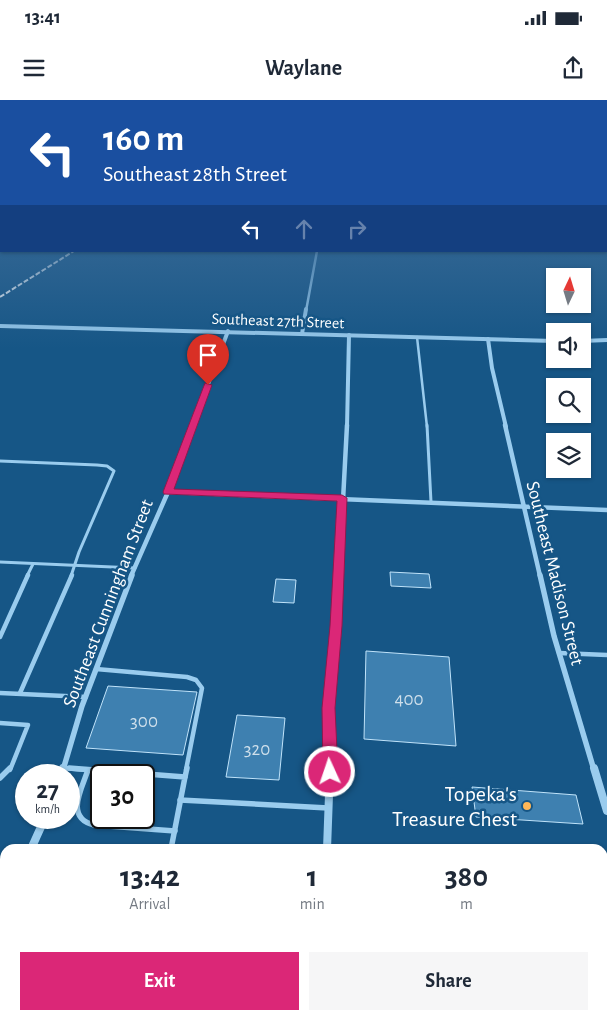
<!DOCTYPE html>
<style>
body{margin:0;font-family:"Alegreya Sans",sans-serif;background:#f6f6f7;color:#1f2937;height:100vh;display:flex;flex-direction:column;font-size:19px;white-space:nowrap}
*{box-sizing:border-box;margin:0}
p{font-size:16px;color:#747a83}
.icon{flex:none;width:28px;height:28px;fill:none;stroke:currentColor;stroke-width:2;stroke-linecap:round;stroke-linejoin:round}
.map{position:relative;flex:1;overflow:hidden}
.drawer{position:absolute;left:0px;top:744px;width:608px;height:176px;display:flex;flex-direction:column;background:#fff;border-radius:15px 15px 0 0;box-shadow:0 1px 4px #0004}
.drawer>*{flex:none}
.hud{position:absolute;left:0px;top:0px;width:608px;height:152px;box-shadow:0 1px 4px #0004;background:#1a4fa0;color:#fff;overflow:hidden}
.needle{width:32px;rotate:4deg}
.fabs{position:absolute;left:546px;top:168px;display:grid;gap:10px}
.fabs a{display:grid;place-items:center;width:45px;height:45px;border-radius:0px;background:#fff;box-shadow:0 1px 4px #0004;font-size:25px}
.speed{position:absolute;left:15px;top:664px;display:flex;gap:10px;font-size:25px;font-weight:700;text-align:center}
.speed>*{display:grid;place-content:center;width:65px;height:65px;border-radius:50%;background:#fff;box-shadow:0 1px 4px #0004;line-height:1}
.speed small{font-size:12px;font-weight:400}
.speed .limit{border:2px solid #111;border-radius:8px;background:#fff;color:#111}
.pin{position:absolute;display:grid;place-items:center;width:42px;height:42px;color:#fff;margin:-51px -21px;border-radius:50% 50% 50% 0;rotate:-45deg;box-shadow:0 0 5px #0007}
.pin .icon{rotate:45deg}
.me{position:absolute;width:55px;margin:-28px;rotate:357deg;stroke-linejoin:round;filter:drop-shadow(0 0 4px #0008)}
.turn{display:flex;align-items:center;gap:18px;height:105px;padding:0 20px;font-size:22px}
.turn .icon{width:65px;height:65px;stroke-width:2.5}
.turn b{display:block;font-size:35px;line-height:42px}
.lanes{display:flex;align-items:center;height:48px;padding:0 20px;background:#0003;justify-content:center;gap:25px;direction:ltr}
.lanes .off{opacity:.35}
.eta{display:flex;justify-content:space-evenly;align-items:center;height:85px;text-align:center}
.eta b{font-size:30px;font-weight:700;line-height:35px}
.action{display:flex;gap:10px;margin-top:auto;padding:10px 20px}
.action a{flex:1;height:58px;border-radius:0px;background:#db2777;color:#fff;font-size:20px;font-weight:700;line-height:58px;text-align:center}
.action a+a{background:#f6f6f7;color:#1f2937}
.status{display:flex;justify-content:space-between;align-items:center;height:35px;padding:0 25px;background:#fff;direction:ltr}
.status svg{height:14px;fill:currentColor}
header{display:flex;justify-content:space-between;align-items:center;height:65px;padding:0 20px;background:#fff;font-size:22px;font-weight:700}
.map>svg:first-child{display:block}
.building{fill:#3e80b0;stroke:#c0e3fa}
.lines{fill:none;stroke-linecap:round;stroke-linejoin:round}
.service-far3{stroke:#9accee;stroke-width:2.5}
.service-far2{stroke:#9accee;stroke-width:3}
.service-far1{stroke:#9accee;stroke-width:4.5}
.service{stroke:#9accee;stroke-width:5.5}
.minor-far4{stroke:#9accee;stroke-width:2.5}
.minor-far3{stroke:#9accee;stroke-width:4}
.minor-far2{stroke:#9accee;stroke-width:4.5}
.minor-far1{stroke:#9accee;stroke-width:5.5}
.minor{stroke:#9accee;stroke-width:8}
.tertiary{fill:#9accee;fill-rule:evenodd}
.secondary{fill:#c7e4fa;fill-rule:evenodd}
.rail{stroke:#fff;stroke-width:2;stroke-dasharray:5 2;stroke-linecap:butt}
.route{fill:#db2777;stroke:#8e194d}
.poi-dot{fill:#ffb757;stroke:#165686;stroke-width:2}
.labels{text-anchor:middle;stroke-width:5;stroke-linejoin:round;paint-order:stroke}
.far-street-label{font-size:16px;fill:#fff;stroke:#165686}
.street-label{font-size:19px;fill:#fff;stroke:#165686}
.near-number-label{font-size:19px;fill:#cfdfeb}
.near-poi-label{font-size:22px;fill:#fff;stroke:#165686;text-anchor:end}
</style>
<div class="status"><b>13:41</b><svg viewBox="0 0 49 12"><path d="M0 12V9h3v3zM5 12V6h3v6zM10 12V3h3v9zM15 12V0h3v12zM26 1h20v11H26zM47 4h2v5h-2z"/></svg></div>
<header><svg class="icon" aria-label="menu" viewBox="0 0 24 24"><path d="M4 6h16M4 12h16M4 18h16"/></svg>Waylane<svg class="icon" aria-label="share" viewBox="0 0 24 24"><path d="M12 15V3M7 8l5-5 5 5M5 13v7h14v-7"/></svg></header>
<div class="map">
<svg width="607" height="919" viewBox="0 0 607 919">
<rect width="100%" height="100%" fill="#165686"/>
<g class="building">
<path d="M390,472L429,474L431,488L391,486Z"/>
<path d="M276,479L296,480L294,503L273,502Z"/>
<path d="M366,551L449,557L456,646L364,639Z"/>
<path d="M108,586L197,592L183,655L86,648Z"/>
<path d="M237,615L285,618L279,680L226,677Z"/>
<path d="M472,687L576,695L583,724L476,717Z"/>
</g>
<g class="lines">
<path class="service-far3" d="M417,237L427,327"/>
<g class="service-far2">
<path d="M427,325L431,402"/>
<path d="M0,361L97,365L107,366L114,371L79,452L71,476"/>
<path d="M0,462L135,468"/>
<path d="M27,476L33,464"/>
</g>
<g class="service-far1">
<path d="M0,537L28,475"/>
<path d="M559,553L607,555"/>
<path d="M96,569L187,577L196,580L202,588L186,670"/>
<path d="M0,593L86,597"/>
<path d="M20,593L72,475"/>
<path d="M0,623L28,625L10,670"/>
<path d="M63,668L86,670"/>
</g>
<g class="service">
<path d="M69,668L185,677L171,749"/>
<path d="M88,670C81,690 65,718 94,725L175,731"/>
<path d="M185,677L187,668"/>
<path d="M0,678L10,668"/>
<path d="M180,700L328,708"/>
<path d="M602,873L607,891"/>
</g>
<path class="minor-far4" d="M306,211L317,151"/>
<g class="minor-far3">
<path d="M0,226L555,241"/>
<path d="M302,234L306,209"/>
<path d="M488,239L492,268L506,327"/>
<path d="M582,241L607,240"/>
<path d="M192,327L228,231"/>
<path d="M347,327L349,235"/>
</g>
<g class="minor-far2">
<path d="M505,325L540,476"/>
<path d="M168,392L607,410"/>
<path d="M131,476L168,392L193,325"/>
<path d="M339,476L347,325"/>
</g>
<g class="minor-far1">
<path d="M540,475L554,536L594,670"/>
<path d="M63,670L82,606L132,475"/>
<path d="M330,670L328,608L339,475"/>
</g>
<g class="minor">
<path d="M594,668L607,711"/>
<path d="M61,675L63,668"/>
<path d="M31,749L45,718"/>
<path d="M327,749L330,668"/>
</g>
<path class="tertiary" d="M5,803V829L0,832V806Z"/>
<g class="secondary">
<rect x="0" y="764" width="5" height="14"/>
<path d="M602,802L607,803V819L602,818Z"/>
</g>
<path class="rail" d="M0,197L74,151"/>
</g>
<linearGradient id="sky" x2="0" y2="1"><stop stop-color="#0c2f4a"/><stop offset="0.48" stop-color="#366895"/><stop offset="1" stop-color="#366895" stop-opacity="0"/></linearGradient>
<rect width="607" height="249" fill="url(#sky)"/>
<path class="route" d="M205,283L212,285L174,389L342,395L347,398L342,526L335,608L338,672L335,677L330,679L325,677L323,672L322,608L330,526L337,401L164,394L163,392Z"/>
<circle class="poi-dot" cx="527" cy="706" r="5"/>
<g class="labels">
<g class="far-street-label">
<text transform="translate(278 220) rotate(2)" y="6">Southeast 27th Street</text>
</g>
<g class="street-label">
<text transform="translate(556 473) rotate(76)" y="7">Southeast Madison Street</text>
<text transform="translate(107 503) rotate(-69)" y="7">Southeast Cunningham Street</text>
</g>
<g class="near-number-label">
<text x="409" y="605">400</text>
<text x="144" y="627">300</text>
<text x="257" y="655">320</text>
</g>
<g class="near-poi-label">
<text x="517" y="701">Topeka's<tspan x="517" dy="25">Treasure Chest</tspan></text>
</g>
</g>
</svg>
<div class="fabs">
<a><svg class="needle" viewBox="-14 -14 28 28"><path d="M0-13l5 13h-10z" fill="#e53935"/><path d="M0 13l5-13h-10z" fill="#747a83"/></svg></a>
<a><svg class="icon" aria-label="sound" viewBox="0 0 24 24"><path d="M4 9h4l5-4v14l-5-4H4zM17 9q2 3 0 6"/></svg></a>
<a><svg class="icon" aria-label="search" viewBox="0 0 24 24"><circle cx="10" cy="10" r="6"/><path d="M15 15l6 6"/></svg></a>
<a><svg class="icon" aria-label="layers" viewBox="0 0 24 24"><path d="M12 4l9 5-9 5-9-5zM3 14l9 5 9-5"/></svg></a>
</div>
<div class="speed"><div>27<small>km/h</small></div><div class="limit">30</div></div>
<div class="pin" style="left:208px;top:285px;background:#d93025"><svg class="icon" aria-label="arrive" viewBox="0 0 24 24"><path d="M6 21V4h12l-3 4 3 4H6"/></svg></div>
<svg class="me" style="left:330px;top:672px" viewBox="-20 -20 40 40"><circle r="17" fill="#db2777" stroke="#fff" stroke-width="3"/><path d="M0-11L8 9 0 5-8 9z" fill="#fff"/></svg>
<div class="hud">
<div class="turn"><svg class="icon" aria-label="left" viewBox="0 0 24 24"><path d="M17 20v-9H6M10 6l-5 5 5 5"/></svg><div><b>160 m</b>Southeast 28th Street</div></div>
<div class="lanes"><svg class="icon" aria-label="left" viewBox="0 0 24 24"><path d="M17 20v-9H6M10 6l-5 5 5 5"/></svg><svg class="icon off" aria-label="ahead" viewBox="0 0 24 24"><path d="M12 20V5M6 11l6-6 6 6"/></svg><svg class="icon off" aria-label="right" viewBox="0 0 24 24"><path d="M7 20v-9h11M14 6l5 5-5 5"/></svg></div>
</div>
<section class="drawer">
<div class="eta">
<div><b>13:42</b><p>Arrival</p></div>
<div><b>1</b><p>min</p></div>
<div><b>380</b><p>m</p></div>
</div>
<div class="action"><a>Exit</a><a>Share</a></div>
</section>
</div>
